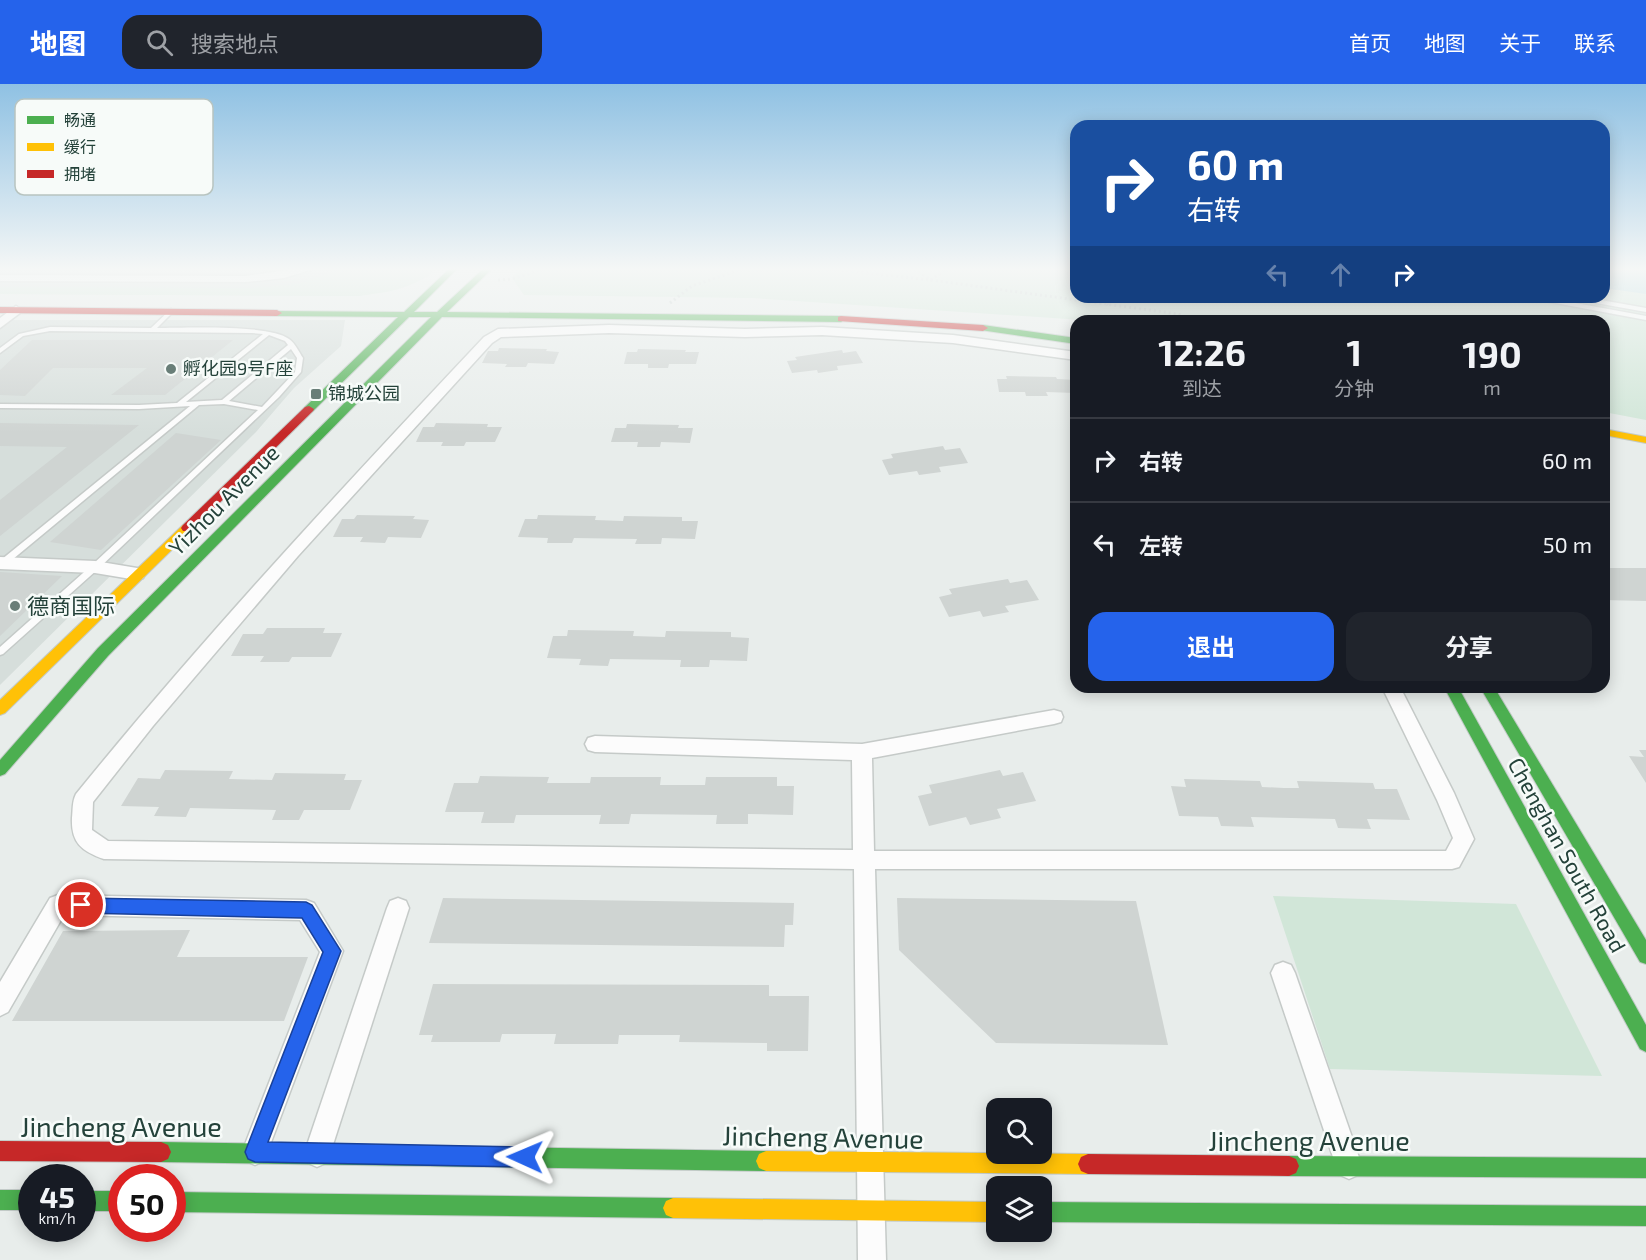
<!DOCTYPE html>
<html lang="zh">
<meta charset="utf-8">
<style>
body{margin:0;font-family:"Exo 2","Noto Sans SC",sans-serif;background:#20242c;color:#f1f3f6;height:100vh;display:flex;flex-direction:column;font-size:22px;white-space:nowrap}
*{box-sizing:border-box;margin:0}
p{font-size:20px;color:#9ea1a6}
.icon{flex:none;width:33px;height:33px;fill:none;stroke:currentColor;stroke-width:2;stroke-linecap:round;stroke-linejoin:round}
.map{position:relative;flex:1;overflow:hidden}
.panel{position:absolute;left:1070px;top:231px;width:540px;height:378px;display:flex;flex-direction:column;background:#171b24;border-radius:18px;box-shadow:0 3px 15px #0003}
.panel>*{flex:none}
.hud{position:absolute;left:1070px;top:36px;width:540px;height:183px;border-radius:18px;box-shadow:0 3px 15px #0003;background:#1a4fa0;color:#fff;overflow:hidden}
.tools{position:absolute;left:986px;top:1014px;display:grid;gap:12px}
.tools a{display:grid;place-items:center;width:66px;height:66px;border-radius:12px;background:#171b24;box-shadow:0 3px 15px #0003;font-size:30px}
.speed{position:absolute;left:18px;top:1080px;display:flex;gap:12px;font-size:30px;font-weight:700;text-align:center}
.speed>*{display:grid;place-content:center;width:78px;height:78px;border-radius:50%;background:#171b24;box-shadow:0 3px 15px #0003;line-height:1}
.speed small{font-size:15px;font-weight:400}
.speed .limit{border:9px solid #d22;background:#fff;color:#111}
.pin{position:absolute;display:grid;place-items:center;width:51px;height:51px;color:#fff;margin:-26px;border:3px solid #fff;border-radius:50%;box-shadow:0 2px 6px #0007}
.me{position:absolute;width:66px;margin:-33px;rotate:271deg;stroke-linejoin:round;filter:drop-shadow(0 0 4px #0008)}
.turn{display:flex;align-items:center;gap:21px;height:126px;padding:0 18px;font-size:27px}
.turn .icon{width:78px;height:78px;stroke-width:2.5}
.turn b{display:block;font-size:42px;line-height:51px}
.lanes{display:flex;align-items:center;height:57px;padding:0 18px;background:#0003;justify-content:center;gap:30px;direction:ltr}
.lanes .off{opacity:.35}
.eta{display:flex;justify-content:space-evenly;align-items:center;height:102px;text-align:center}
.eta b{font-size:36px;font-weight:700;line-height:42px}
.action{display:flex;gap:12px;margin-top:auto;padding:12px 18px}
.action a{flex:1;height:69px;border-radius:18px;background:#2563eb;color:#fff;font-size:24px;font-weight:700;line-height:69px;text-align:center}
.action a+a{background:#20242c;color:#f1f3f6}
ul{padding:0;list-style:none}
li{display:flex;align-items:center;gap:18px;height:84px;padding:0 18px;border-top:2px solid #363941}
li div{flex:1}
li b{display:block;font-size:22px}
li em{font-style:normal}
header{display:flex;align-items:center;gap:36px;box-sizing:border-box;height:84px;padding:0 30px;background:#2563eb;color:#fff}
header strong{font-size:28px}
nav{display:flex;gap:33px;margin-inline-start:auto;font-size:21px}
.search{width:420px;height:54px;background:#20242c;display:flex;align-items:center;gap:15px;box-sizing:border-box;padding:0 21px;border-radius:18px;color:#9ea1a6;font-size:22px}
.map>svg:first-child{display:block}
.built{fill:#d6dedb}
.green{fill:#d1e6d8}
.water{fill:#a9d4db}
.building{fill:#cfd4d2}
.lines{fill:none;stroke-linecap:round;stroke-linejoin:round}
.lane-casing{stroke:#c5cac8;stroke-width:3}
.street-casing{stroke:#c5cac8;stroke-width:3}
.fast-casing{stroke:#c3cbc8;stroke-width:2}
.slow-casing{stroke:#c3cbc8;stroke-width:2}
.jam-casing{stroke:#c3cbc8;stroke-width:2}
.path{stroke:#c3ccca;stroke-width:3;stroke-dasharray:2 3;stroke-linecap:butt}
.lane{fill:#fcfcfc;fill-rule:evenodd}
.street{fill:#fcfcfc;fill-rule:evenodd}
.fast{fill:#4caf50;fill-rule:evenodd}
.slow{fill:#ffc107;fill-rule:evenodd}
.jam{fill:#c62828;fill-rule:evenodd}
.route{fill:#2563eb;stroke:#184099;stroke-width:1.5}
.poi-dot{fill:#697e78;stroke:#f7fbf9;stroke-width:2}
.labels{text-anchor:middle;stroke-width:5;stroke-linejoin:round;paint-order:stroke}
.far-poi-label{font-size:18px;fill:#24423a;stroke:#f7fbf9;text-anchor:start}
.street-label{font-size:22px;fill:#24423a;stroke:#f7fbf9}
.poi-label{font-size:22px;fill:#24423a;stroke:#f7fbf9;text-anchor:start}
.near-street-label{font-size:27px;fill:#24423a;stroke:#f7fbf9}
.key{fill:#f7fbf9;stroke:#b8c4c0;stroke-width:1.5}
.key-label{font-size:16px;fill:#24423a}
</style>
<header>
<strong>地图</strong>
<div class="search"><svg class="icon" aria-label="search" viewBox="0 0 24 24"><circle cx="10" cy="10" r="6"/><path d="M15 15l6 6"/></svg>搜索地点</div>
<nav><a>首页</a><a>地图</a><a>关于</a><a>联系</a></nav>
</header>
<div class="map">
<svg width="1646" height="1176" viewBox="0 0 1646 1176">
<rect width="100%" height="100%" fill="#e8edeb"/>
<g class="built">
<path d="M0,185H436L427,193L394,206L357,212L0,210Z"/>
<path d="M0,236H345L341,262L294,304L256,348L0,601Z"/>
</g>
<g class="green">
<path d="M341,185H436C414,205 385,209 357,212L0,210V203L252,204L297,200Z"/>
<path d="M520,185H1075L1076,213H1604V185H1646V336L1604,328V237H1097L752,214L524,211L512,194Z"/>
<path d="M1273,812L1516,820L1602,992L1330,985Z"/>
</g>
<path class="water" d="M1604,185H1646V210L1604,204Z"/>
<g class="building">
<path d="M32,256H233L165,311H111L147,284H53L25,312L0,311V286Z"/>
<path d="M499,264L547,265L546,267L559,268L554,280L528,279L526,283H505L507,280L482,279L488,267H498Z"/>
<path d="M638,265L686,266L685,268H699L696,280H669L668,284H648V280H624L627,268H637Z"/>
<path d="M842,266L843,269L856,267L863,279L837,282L838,286L818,289L817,286L792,289L787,277L797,276L795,273Z"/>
<path d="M1006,292L1056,293L1057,295L1076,296V309L1046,308L1048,312H1026L1025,308H999L997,295H1007Z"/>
<path d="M0,339L139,341L0,452V416L67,363L0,362Z"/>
<path d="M436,339L488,340L487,343H502L495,358H466L464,362H441L443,358H416L423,343H434Z"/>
<path d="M627,340L679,341L678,344H693L690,359L661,358L660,363H637L638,358H611L615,344H626Z"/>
<path d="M176,349L221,356L101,466L50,458Z"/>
<path d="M943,362L945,366L960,364L968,379L939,383L941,388L919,391L917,387L889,391L882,376L893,374L891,370Z"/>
<path d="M357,431L415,432L413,435L429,436L421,454L388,453L385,459L360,458L363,453H333L342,435H354Z"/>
<path d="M538,431L596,432L595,436L623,437L624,432L682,433V437H698L695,455L662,454L661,460H635L637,455L574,454L572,459H547L548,454L518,453L525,435H537Z"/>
<path d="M1604,484H1646V517L1604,516Z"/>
<path d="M0,488L62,492L0,552Z"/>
<path d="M1008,495L1010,499L1027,496L1039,516L1005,522L1009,528L983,533L980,527L949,533L939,513L952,510L949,505Z"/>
<path d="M267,544H325L323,549H342L331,573H292L289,578H260L264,572H231L243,550H263Z"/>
<path d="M568,546L634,547L633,552L665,553L666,547L731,548V553L749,554L747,577L710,576L709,583H680L681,576L610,575L608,582L579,581L581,575L547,574L553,552H567Z"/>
<path d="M1639,666H1646V699L1629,672L1644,673Z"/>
<path d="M165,686L233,687L229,695L272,696L275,689L346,690L344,696H362L350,726H304L299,736H272L276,726L190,724L186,733L154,732L159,723L121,722L138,694L160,695Z"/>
<path d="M1000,686L1003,692L1023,688L1036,717L997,725L1001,734L970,741L966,733L929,742L918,712L932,709L929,701Z"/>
<path d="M480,692L549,693L547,699H590L591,693H661L660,701H705L706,693H777V702H794L793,731L748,730V740H716L717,731L631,730L629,740H599L601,731H516L514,739H481L484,728H445L454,699H478Z"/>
<path d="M1184,695L1260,697L1262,703L1284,704H1299L1297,697L1373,699L1375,705H1397L1410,736L1367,735L1371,745L1338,744L1335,735L1251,733L1254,743L1221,742L1218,733L1179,732L1171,702L1186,703Z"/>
<path d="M443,814L794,819L793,841H785L784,863L429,859Z"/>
<path d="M897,814L1136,817L1168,961L996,959L899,866Z"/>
<path d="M190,846L177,873H308L284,937H12L63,847Z"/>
<path d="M433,900L769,901V912H809L808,967H767V959L679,958L680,951H619L618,960H554L556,950H502L500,958H431L433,951H419Z"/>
</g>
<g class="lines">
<defs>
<g id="lane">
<path d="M1531,213H1543L1646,232V236L1534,215Z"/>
<path d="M1571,213H1584L1646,224V228L1574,215Z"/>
<path d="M171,225L174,227L157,244C184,244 270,240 289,255C295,259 299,268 303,274L301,288L279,313L98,485L3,570L0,571V563L92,481L258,326L224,320L199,321L7,480H1L0,478L1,476L190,322L139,325L0,324V320L139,321L177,319L263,250L252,249L50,247L23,252L0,269V264L19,250L50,243L151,244ZM269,251L285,257L288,261L222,316L186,318ZM291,265L297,274L295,288L262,323L229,317Z"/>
</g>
<g id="street">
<path d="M295,185H313L284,194L246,198L0,197V191L246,192Z"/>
<path d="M16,222L22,226L20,229L0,244V234Z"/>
<path d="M609,241L745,245L822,243L953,251L1076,268V276L953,259L822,251L745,253L609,249L501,253L492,259L298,472L153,642L93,718L92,746L108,757L853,766L852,676L595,668L588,666L585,660L588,654L595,652L862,660L1054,626L1061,628L1063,633L1061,638L1054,640L872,674L874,767H1446L1453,754L1437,716L1382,603H1400L1454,709L1474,755L1459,783L1452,785H875L886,1176H858L854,785L104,775C81,767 71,758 72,734C73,725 72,718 76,710C205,551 344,402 484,253L498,245Z"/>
<path d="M0,473L95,477L137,484L143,486L145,490L143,494L137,496L95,489L0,485Z"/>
<path d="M58,811L306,816L314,819L343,867L264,1077L255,1081L246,1077L242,1068L320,868L300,836L64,831L8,928L0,932V898L50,814Z"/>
<path d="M398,814L406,817L409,824L330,1070L326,1079L317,1083L308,1079L304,1070L387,824L390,817Z"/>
<path d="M1283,878L1291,881L1295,889L1362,1082L1358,1091L1349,1095L1340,1091L1336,1082L1271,889L1275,881Z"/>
</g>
<g id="fast">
<path d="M449,185H457L414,228H437L483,185H492L447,228L841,232L846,235L841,238L442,233L108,572L5,690L0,692V676L98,564L431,233H409L313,327L309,328L304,325L305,323L398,233L277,232L272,229L274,227L404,228Z"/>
<path d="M983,241L1076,254V260L980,246V242Z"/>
<path d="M1444,603H1458L1646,941V968L1640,965Z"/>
<path d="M1480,603H1494L1646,856V880L1640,878Z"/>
<path d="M161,1058L766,1067L773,1070L776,1077L773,1084L766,1087L161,1078L154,1075L151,1068L154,1061Z"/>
<path d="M1289,1072L1646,1074V1094L1289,1092L1282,1089L1279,1082L1282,1075Z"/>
<rect x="0" y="1106" width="32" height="20"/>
<rect x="82" y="1107" width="40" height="20"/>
<path d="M172,1108L673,1114L680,1117L683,1124L680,1131L673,1134L172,1128Z"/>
<path d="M1041,1118L1646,1122V1142L1041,1138Z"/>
</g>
<g id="slow">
<path d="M1604,345L1646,353V359L1604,351Z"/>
<path d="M187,440L191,441L193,444L191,447L5,629L0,631V616L183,441Z"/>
<path d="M766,1067L1088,1070L1095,1073L1098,1080L1095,1087L1088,1090L766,1087L759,1084L756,1077L759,1070Z"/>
<path d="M673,1114L996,1118V1138L673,1134L666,1131L663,1124L666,1117Z"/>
</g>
<g id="jam">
<path d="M0,223L277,226L282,229L277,232L0,229Z"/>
<path d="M841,232L983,241L988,244L983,247L838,237V233Z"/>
<path d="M309,322L314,325L313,327L191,447H183L181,444L183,441L305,323Z"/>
<path d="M0,1057L161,1058L168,1061L171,1068L168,1075L161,1078L0,1077Z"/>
<path d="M1088,1070L1289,1072L1296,1075L1299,1082L1296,1089L1289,1092L1088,1090L1081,1087L1078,1080L1081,1073Z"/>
</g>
</defs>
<use href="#lane" class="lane-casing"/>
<use href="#street" class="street-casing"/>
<use href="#fast" class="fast-casing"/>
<use href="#slow" class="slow-casing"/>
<use href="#jam" class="jam-casing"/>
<g class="path">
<path d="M914,185L931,196L947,185"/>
<path d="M1057,185L1076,193"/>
<path d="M498,196L511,195L544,185"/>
<path d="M1100,213L1108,221"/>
<path d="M670,219L692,202L739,186L829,185L931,196L1178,230L1196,237"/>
</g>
<use href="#lane" class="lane"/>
<use href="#street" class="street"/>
<use href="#fast" class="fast"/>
<use href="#slow" class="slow"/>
<use href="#jam" class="jam"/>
</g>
<linearGradient id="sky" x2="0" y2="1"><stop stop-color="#8fc1e3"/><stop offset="0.53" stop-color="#f5f7f6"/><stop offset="1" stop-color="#f5f7f6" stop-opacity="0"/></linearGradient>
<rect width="1646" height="349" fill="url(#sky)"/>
<path class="route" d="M81,814L306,818L312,821L341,867L268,1058L525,1063L532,1066L534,1073L532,1080L525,1083L255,1078L248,1075L245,1068L323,868L302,834L81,829L75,827L73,821L75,816Z"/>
<g class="poi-dot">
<circle cx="171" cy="285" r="6"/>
<rect x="310" y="304" width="12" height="12" rx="3"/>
<circle cx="15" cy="522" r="6"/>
</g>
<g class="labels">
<g class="far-poi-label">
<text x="183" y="291">孵化园9号F座</text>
<text x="328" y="316">锦城公园</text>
</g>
<g class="street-label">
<text transform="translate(224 416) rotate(-45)" y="8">Yizhou Avenue</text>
<text transform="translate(1567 771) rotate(61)" y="8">Chenghan South Road</text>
</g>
<g class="poi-label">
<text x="27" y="530">德商国际</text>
</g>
<g class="near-street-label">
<text x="121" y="1053">Jincheng Avenue</text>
<text transform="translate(823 1054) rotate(1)" y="9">Jincheng Avenue</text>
<text x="1309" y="1067">Jincheng Avenue</text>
</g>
</g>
<rect x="15" y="15" width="198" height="96" rx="9" class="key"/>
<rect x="27" y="32" width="27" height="8" fill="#4caf50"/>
<rect x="27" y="59" width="27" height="8" fill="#ffc107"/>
<rect x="27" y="86" width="27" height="8" fill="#c62828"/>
<g class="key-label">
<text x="64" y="42">畅通</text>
<text x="64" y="69">缓行</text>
<text x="64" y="96">拥堵</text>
</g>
</svg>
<div class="tools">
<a><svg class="icon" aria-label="search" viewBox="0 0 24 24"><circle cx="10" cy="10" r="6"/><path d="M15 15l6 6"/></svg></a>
<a><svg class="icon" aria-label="layers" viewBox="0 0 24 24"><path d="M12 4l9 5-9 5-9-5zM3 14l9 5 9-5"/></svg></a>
</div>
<div class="speed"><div>45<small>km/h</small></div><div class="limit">50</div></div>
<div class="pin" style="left:81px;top:821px;background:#d93025"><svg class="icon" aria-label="arrive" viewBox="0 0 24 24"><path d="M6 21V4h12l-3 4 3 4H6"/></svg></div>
<svg class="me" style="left:525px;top:1073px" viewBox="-20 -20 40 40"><path d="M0-17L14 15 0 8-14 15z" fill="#2563eb" stroke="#fff" stroke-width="4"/></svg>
<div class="hud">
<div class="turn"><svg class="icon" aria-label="right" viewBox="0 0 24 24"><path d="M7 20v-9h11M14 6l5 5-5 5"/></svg><div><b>60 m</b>右转</div></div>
<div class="lanes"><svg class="icon off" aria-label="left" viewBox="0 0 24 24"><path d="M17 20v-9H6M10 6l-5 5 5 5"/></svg><svg class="icon off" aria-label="ahead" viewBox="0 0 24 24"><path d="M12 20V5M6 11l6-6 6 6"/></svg><svg class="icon" aria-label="right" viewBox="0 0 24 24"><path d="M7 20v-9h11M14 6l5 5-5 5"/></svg></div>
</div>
<section class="panel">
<div class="eta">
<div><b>12:26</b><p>到达</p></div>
<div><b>1</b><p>分钟</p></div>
<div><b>190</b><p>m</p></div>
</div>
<ul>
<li><svg class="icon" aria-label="right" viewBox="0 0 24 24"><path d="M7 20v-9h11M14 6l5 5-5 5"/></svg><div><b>右转</b></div><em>60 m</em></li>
<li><svg class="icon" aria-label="left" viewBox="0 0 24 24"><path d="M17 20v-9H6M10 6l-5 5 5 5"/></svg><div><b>左转</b></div><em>50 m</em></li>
</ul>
<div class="action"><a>退出</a><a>分享</a></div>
</section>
</div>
